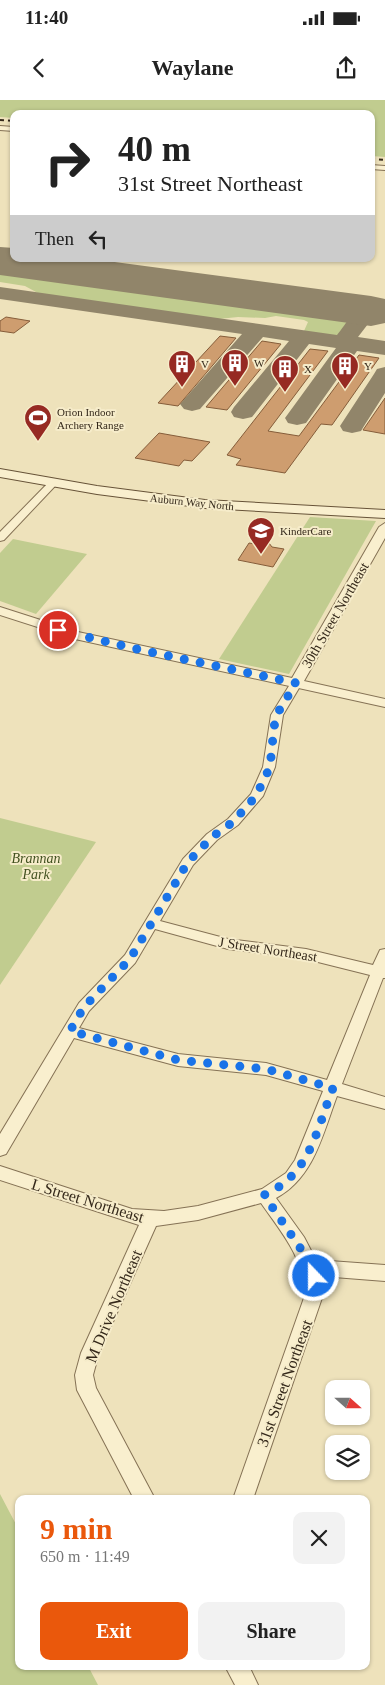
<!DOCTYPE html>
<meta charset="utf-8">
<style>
body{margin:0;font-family:Georgia,serif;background:#f2f2f2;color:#222;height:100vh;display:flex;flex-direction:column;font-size:19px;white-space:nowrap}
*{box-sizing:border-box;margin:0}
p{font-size:16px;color:#767676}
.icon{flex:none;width:28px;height:28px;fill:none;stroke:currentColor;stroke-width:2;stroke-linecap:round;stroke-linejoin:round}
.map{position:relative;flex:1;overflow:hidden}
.drawer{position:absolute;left:15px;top:1395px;width:355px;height:175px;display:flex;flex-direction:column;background:#fff;border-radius:10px;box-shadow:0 1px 4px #0004}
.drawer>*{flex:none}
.guide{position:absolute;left:10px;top:10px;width:365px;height:152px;border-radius:10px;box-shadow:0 1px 4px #0004;background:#fff;color:#222;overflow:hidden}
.needle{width:32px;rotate:111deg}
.tools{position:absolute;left:325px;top:1280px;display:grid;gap:10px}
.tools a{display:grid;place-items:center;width:45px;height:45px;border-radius:10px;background:#fff;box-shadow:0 1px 4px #0004;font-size:25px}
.pin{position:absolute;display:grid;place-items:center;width:42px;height:42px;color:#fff;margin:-21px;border:2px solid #fff;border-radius:50%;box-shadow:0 1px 5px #0007}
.me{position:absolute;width:55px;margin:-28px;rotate:338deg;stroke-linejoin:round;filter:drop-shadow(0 0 4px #0008)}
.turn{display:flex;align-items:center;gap:18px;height:105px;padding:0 25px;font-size:22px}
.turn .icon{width:65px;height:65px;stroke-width:2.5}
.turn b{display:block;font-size:35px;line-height:42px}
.then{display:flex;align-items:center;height:48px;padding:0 25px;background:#0003;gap:10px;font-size:19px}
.round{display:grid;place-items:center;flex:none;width:52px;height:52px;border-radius:10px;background:#f2f2f2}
.headline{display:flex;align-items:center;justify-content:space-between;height:85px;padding:0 25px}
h1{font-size:30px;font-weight:800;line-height:38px;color:#ea580c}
.primary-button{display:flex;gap:10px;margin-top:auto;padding:10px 25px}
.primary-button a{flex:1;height:58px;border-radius:10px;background:#ea580c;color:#fff;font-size:20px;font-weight:800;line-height:58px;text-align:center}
.primary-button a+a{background:#f2f2f2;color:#222}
.status{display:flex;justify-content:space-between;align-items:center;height:35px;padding:0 25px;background:#fff;direction:ltr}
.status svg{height:14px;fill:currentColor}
header{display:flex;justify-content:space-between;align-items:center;height:65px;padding:0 25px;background:#fff;font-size:22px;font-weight:800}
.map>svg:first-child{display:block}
.green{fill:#c1cc8f}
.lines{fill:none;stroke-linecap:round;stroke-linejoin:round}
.taxiway{fill:#91856a;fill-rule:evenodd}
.runway{fill:#91856a;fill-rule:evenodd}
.building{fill:#ce9d6f;stroke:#855d3a}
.minor-casing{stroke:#857255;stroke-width:2}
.tertiary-casing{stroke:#857255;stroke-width:2}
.secondary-casing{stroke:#675338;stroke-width:2}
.minor{fill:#f9efce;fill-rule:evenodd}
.tertiary{fill:#f9efce;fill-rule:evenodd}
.secondary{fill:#f9efce;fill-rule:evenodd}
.rail{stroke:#34281a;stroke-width:2;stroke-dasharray:4 4;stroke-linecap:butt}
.route{stroke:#1a73e8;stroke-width:9;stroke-dasharray:0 16.2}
.labels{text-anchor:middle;stroke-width:4;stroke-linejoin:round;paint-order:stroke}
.far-poi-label{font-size:11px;fill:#34281a;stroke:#f6ecca;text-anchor:start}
.far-street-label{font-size:11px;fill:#34281a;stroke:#f6ecca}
.street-label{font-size:14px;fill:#34281a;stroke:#f6ecca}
.park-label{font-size:14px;font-style:italic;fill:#425120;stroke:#f6ecca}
.near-street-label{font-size:16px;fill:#34281a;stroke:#f6ecca}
</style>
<div class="status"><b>11:40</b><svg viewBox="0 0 49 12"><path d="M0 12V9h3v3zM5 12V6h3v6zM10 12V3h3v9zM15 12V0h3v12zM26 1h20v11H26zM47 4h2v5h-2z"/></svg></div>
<header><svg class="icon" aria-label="back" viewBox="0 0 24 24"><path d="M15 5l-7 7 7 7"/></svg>Waylane<svg class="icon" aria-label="share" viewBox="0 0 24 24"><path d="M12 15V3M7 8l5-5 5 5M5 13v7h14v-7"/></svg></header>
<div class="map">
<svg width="385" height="1585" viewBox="0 0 385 1585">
<rect width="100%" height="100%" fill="#eee2bb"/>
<g class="green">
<path d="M0,0H385V57L371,56V14H14V18L0,17Z"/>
<path d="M12,170L357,215C355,226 346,234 337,239L314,237L304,231L308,222L304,220L276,216L265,218L238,217L209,220L47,198L25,186L0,182V172Z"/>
<path d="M310,417L376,421L289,574L219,559Z"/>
<path d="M13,439L87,454L36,514L0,501V453Z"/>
<path d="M0,718L96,742L0,885Z"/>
<path d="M0,1394L19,1430V1566H88L98,1585H0Z"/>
</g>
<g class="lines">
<g class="taxiway">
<path d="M4,156L11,158L14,162L7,169L0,171V157Z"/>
<path d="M0,187L337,235C348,222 356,202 374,207L378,211L358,237L385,241V255L357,251L306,323L297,325L288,323L285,318L336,248L309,244L252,317L243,319L234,317L231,312L234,307L289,241L263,237L200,309L192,311L184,309L180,304L242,234L0,199Z"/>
<path d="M385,267V293L364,326L361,331L352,333L343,331L340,326L374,274L377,269Z"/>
</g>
<path class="runway" d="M0,147L14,148V159H92L371,196L385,199V223L371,226L0,175Z"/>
</g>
<g class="building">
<path d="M6,217L30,221L14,233L0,231V221Z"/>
<path d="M220,236L236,238L178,306L158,303Z"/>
<path d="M262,241L281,244L227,310L206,307Z"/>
<path d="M310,249L328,251L268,331L299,336L359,255L379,258L332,325L321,324L285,373L236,365L241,359L227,355Z"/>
<path d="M385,298V334L363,330Z"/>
<path d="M159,333L210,342L192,361L184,360L179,366L135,358Z"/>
<path d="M249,443L262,445L269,443L272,447L284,449L273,467L238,460Z"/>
</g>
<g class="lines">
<defs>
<g id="minor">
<path d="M53,380L58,383L56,385L4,440L0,441V432L50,381Z"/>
<path d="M296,580L302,583L283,615L275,667L263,696L238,725L217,740L193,765L160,821L228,839L306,849L373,865L380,850L385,849V878H383L342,984L385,997V1009L337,996C323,1033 314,1078 276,1098L304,1137L316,1160L385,1165V1181L321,1176L323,1195L253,1399H233L305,1195C304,1158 282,1133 261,1103L198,1120L156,1126L99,1253L93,1275L96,1288L155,1399H134L77,1290L75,1275L81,1253L139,1125L0,1080V1066L132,1109L164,1111L198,1106L262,1089L286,1073L295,1060L323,991L266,975L178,966L74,938L6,1054L0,1056V1034L79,903L125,855L183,759L207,734L228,719L251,694L263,667L271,615L292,581ZM155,829L228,849L306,859L370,875L327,980L266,963L178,954L79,928L89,911L135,863Z"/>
<path d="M225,1566H249L258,1585H235Z"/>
</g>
<g id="tertiary">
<path d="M0,26L14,27V31L0,30Z"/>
<path d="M371,65L385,66V70L371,69Z"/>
<path d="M385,423V438L304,581L385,599V607L75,539L0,515V507L78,532L292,578L379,427Z"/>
</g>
<path id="secondary" d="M0,369L97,386L205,400L385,410V418L205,408L97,394L0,377Z"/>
</defs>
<use href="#minor" class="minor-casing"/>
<use href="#tertiary" class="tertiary-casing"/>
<use href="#secondary" class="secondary-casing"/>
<use href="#minor" class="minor"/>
<use href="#tertiary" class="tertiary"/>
<use href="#secondary" class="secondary"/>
<g class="rail">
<path d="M0,20L14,21"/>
<path d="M371,59L385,60"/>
</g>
</g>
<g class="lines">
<path class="route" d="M58,530L141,550L296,583L277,614L274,627L270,667L256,696L233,722L212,737L188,762L130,859L84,907L70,931L178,960L266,969L333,988C316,1031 310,1075 264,1095L305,1155L314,1176"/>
</g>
<defs>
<symbol id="building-pin" viewBox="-11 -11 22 30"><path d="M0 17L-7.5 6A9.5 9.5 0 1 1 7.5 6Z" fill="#962a23" stroke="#f6ecca"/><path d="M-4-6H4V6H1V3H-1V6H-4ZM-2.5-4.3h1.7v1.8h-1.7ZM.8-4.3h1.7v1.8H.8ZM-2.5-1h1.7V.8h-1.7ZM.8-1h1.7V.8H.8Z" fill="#fff"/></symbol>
<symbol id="stadium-pin" viewBox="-11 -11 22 30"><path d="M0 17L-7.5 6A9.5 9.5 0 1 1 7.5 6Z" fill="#962a23" stroke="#f6ecca"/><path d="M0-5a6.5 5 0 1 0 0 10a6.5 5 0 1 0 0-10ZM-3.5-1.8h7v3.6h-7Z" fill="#fff"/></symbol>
<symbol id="school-pin" viewBox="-11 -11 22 30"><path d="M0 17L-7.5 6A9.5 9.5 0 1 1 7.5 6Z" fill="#962a23" stroke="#f6ecca"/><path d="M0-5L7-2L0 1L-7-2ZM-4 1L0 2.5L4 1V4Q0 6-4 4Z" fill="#fff"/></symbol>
</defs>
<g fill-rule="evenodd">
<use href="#building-pin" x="219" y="247" width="32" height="43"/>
<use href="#building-pin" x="166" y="248" width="32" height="43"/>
<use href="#building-pin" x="329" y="250" width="32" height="43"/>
<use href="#building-pin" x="269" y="253" width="32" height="43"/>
<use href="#stadium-pin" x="22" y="302" width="32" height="43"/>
<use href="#school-pin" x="245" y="415" width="32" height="43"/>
</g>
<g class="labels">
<g class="far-poi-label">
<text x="254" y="267">W</text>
<text x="201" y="268">V</text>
<text x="364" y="270">Y</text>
<text x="304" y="273">X</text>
<text x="57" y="316">Orion Indoor<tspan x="57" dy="13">Archery Range</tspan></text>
<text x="280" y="435">KinderCare</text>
</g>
<g class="far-street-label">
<text transform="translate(192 402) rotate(6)" y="4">Auburn Way North</text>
</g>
<g class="street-label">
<text transform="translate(335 515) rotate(-60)" y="5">30th Street Northeast</text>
<text transform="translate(268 849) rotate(9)" y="5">J Street Northeast</text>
</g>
<g class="park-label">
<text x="36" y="763">Brannan<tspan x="36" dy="16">Park</tspan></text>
</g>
<g class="near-street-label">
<text transform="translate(88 1100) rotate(17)" y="6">L Street Northeast</text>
<text transform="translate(113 1206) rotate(-67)" y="6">M Drive Northeast</text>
<text transform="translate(284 1283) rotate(-70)" y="6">31st Street Northeast</text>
</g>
</g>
</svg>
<div class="tools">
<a><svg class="needle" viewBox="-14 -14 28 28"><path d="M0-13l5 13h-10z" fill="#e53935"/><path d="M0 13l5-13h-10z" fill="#767676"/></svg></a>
<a><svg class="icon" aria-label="layers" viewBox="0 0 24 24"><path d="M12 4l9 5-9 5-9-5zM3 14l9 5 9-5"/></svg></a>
</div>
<div class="pin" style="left:58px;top:530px;background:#d93025"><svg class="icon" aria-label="arrive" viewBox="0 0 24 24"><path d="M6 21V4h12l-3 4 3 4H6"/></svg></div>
<svg class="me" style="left:314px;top:1176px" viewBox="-20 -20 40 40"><circle r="17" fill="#1a73e8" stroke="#fff" stroke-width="3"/><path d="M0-11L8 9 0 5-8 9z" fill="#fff"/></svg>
<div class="guide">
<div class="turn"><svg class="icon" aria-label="right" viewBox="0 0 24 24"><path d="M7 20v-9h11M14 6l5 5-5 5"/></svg><div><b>40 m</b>31st Street Northeast</div></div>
<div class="then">Then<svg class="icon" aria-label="left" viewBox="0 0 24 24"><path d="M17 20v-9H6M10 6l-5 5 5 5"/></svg></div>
</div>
<section class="drawer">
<div class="headline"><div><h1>9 min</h1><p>650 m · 11:49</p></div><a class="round"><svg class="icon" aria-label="close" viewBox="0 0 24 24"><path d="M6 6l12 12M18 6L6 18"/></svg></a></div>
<div class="primary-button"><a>Exit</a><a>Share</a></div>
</section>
</div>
